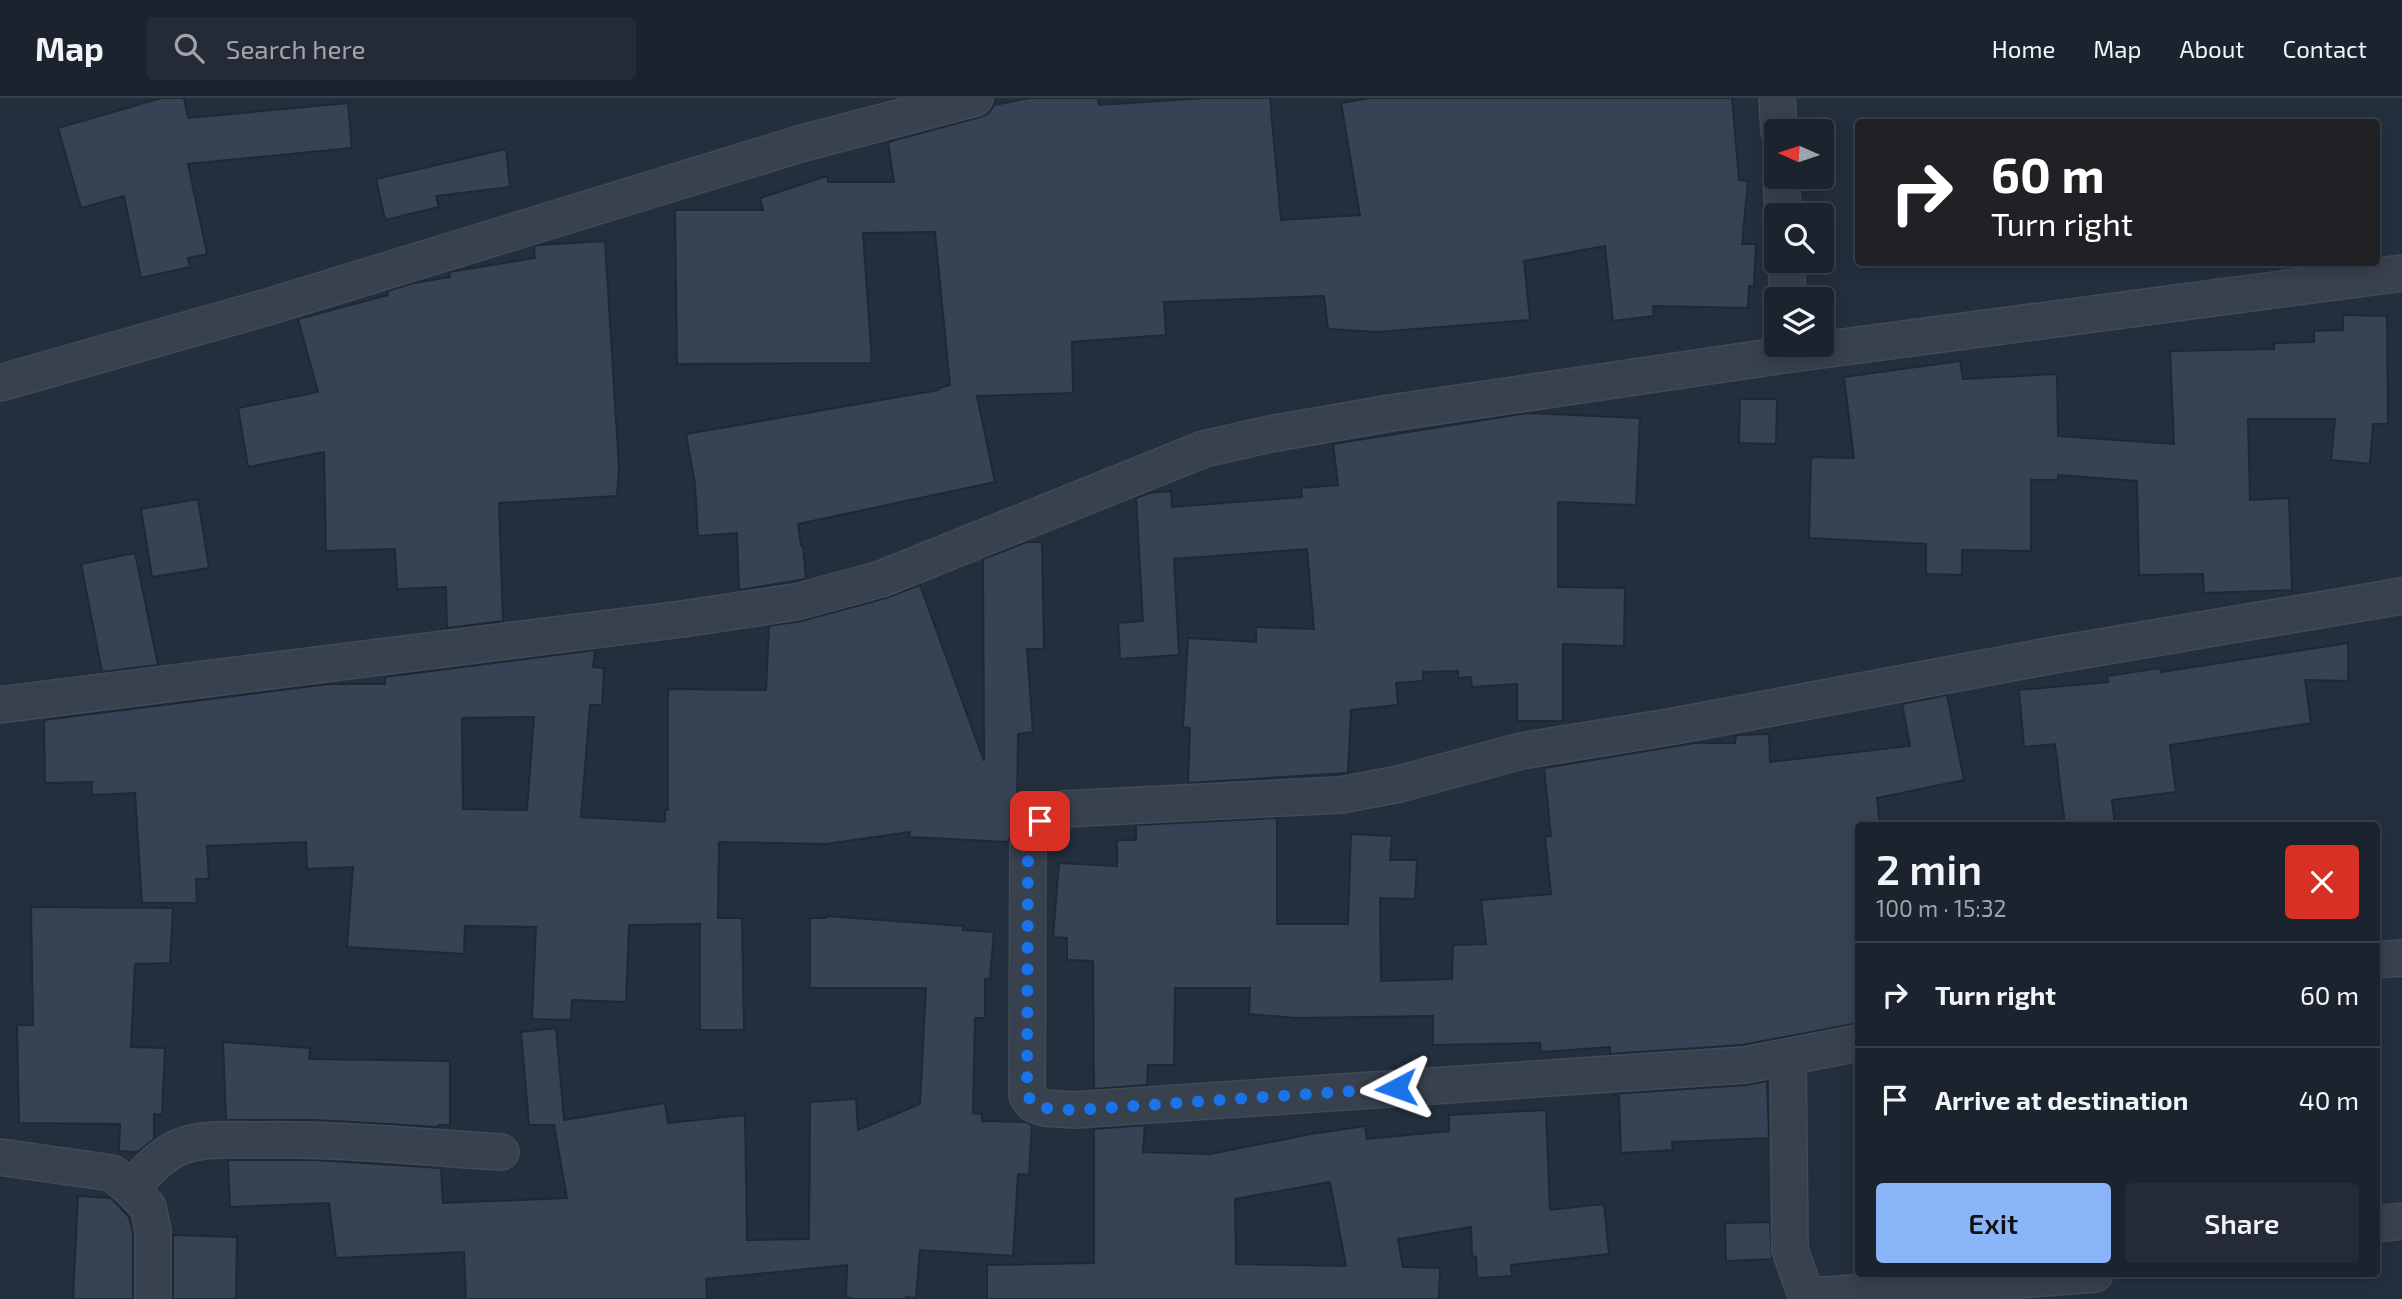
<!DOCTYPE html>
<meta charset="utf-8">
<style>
body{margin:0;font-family:"Exo 2",sans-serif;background:#242b36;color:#f1f3f6;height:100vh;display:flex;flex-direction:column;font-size:26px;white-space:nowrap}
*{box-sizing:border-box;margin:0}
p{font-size:23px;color:#a0a4aa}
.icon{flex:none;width:38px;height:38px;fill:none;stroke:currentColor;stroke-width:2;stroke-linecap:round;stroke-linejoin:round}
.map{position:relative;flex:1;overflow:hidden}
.drawer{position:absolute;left:1855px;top:724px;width:525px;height:455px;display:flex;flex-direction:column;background:#1b232e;border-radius:7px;box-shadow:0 4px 18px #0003,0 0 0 2px #39404a}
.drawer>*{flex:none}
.banner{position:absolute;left:1855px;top:21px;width:525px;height:147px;border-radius:7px;box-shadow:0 4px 18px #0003,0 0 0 2px #39404a;background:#202124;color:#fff;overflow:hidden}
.needle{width:46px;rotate:273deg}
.fabs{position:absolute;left:1764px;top:21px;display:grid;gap:14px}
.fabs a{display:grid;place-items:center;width:70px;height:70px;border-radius:7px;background:#1b232e;box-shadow:0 4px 18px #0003,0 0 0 2px #39404a;font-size:35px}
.pin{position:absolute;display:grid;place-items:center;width:60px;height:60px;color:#fff;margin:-30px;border-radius:14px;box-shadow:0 4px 10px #0006}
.me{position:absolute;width:77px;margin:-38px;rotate:266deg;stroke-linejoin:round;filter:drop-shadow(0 0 5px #0008)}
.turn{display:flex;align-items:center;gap:24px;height:147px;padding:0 21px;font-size:32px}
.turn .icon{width:91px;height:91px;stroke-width:2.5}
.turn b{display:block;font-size:49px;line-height:60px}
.round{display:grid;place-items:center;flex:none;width:74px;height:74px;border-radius:7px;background:#242b36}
.head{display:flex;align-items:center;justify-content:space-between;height:119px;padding:0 21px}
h1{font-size:42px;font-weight:600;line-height:52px}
.action{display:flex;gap:14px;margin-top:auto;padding:14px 21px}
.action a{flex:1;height:80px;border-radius:7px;background:#8ab4f8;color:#111;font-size:28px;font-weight:600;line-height:80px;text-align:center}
.action a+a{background:#242b36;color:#f1f3f6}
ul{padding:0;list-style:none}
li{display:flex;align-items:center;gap:21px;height:105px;padding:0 21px;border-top:2px solid #39404a}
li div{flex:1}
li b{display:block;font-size:26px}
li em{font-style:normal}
header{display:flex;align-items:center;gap:42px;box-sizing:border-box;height:98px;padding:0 35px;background:#1b232e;border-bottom:2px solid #39404a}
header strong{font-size:33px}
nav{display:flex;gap:38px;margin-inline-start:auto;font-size:24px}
.search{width:490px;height:63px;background:#242b36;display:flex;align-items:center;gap:18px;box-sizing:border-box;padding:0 24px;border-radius:7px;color:#a0a4aa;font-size:26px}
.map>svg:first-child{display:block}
.building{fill:#364354;stroke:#1f2835;stroke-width:2;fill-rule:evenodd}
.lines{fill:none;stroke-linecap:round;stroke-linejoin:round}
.street-casing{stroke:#414a57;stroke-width:38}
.street{stroke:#38414e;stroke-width:35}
.route{stroke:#1a73e8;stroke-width:12;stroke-dasharray:0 21.6}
</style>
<header>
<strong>Map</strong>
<div class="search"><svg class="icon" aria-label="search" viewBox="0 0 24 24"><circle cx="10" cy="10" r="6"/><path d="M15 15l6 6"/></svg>Search here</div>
<nav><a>Home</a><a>Map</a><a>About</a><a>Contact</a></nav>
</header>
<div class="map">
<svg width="2402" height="1201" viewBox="0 0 2402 1201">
<rect width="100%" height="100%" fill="#242f3e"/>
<g class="building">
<path d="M161,0H184L188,20L348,5L352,50L188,66L207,156L188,160L190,169L141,180L124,98L81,110L58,30Z"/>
<path d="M1029,0H1098L1099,7L1205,0H1270L1281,122L1360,117L1341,5L1370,0H1732L1739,82L1748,83L1742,146H1756L1754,189L1749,188L1748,210L1653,208L1654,218L1613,223L1605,148L1524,163L1530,222L1378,234L1328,231L1324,198L1164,204L1166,237L1072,244L1073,295L977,298L995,384L798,426L801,448H803L806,481L739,492L737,435L698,438L695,386L686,336L939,292V290L950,287L935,134L863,135L872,265L677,266L675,112H763L760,100L827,78L828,84H894L888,44L980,19L989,15L994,7Z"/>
<path d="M506,51L510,89L436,98L439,109L385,122L376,81Z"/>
<path d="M605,143L619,370L617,398L499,405L503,523L447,530L446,489L397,491L395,451L326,453L324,354L248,369L238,310L318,294L298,221L388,197L387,193L414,185L450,179L449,174L455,173L535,160L534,148L538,147Z"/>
<path d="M2343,217L2387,218L2388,326H2373L2370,366L2331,362L2335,321H2248L2250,402L2289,400L2292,492L2204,495L2203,476L2139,477L2137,383L2058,377V382H2031V453L1962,452V477L1926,476V446L1809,440L1811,359L1854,360L1844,279L1960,263L1963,281L2057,276L2058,338L2174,346L2170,253L2274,251V245L2314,244V233L2343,232Z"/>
<path d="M1740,301H1777L1776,346L1739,345Z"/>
<path d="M1527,315L1640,320L1636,407L1558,404V489L1625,490L1624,548L1563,546V623H1517V586L1472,589L1471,579L1458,580V573L1423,574V583L1396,585L1398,607L1351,612L1348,675L1188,685L1190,630L1183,629L1188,540L1256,544V529L1314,531L1307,451L1174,461L1179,557L1120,561L1118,525L1143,523L1136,400L1149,395L1171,393L1172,409L1302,399L1301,390L1338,387L1333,346Z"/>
<path d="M198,401L209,470L152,479L141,411Z"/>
<path d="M1027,444H1042L1044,551H1027L1033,634L1018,636L1017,709L1026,710L1008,744L909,739L910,734L826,746L719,744L718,820H742L744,932H700V826L629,827L626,904L572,902L571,922L532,921L536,829L465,828L464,856L347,849L353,769L307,771L306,744L207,748L209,781H196L197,805H142L135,695L92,697V684L45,685L44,622L329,586H385V579L595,552L593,569L604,570L602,607H590L581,719L665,724V712H668V591L766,592L769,528L801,523L886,500L920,487L984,663L983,461ZM534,619L527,712L463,711L462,620Z"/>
<path d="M135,455L158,567L102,574L81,466Z"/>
<path d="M2348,545V583L2305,582L2311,625L2170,647L2176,694L2112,702L2115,728H2065L2055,646L2024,649L2019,592L2108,584L2107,578L2160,570L2161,574Z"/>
<path d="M1947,597L1964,682L1877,700L1880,728H1858V925L1742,947L1610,956V949L1541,954L1540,945L1433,947V918L1296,920L1249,916L1250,890H1175L1174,967H1148L1147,987L1094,991L1093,863L1067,862V840L1053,839L1059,765L1117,768V742H1136V727L1277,720V826H1348L1351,736L1392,738L1390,762H1417L1415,801L1380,800L1381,883L1452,881L1453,847L1486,846L1481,802L1551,796L1545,739L1551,738L1544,670L1694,645H1735L1736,637L1769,636L1770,664L1910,648L1902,606Z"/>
<path d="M31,809L173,810L170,865L135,866L131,949L165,950L162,1017L154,1016V1041L138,1054L119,1053L120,1026L19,1025L17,927H33Z"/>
<path d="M826,818L963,828V832L994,834L990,881H985V920H975L973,1015L982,1016V1023L1026,1024L1032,1027L1029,1077L1018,1076L1013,1158L920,1152L916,1200L906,1199V1201H853L846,1199L847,1167L706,1181L707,1201H466L464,1154L336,1160L329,1105L230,1109L228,1062H315L441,1070L443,1105L567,1100L554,1027H529L521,934L556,930L564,1022L665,1005L668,1025L745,1017L747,1142L809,1141L810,1004L856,1001L858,1032L920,1006L926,890H810V820H826Z"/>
<path d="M223,944L310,950L309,961L450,963V1027H438V1029L316,1022H226Z"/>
<path d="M1767,983L1769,1040L1672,1044L1673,1052L1621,1055L1619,998H1612V996L1746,987Z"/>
<path d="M1546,1012L1550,1112L1604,1106L1609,1156L1511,1167L1512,1178L1477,1180L1476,1159L1472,1158L1471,1129L1398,1141L1403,1169L1440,1170L1439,1201H987V1167L1094,1165V1031L1145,1027L1143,1054L1210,1056L1311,1036L1365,1028L1367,1041L1449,1033V1017ZM1330,1084L1346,1168L1236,1166L1235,1101Z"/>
<path d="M78,1098L111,1100L129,1119L133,1135V1201H73Z"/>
<path d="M1770,1124L1772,1161L1726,1163L1725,1125Z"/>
<path d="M173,1137L237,1139L236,1201H173Z"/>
</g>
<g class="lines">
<defs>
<g id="street">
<path d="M1777,0L1779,33"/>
<path d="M1781,79L1783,117"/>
<path d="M1786,163L1788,201"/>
<path d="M0,285L271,208L803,45L975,0"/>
<path d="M0,607L682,521L796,504L881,481L1204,351L1270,336L1391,315L1791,256L2402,175"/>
<path d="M2376,862L2402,860"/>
<path d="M1858,945L1745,967L1074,1012L1045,1010L1033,1006L1027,997L1028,746L1040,723L1063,711L1341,697L1399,686L1521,653L1669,629L2054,557L2402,498"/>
<path d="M1788,959L1790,1152L1806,1197H1826L2095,1176"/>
<path d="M0,1059L112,1075L131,1091L148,1109L153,1133V1201"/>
<path d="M131,1091C147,1073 161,1055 185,1047C206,1040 232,1042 254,1042C337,1040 419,1049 501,1054"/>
<path d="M2376,1126L2402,1123"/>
</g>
</defs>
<use href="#street" class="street-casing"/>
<use href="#street" class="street"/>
</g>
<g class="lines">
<path class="route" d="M1040,723L1028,746L1027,996L1033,1006L1045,1010L1074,1012L1396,990"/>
</g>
</svg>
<div class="fabs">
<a><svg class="needle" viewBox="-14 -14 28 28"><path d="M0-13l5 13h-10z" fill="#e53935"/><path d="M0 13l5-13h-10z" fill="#a0a4aa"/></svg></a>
<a><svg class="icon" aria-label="search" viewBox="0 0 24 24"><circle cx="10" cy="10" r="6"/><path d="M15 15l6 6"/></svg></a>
<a><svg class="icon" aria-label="layers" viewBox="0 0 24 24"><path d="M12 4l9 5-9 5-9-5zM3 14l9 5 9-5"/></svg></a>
</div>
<div class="pin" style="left:1040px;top:723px;background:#d93025"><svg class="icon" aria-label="arrive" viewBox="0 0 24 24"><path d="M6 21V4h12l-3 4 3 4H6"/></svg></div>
<svg class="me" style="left:1396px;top:990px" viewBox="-20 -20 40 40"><path d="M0-17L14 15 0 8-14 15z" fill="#1a73e8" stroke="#fff" stroke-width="4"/></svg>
<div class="banner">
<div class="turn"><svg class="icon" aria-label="right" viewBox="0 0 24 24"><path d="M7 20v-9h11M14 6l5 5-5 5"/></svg><div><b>60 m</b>Turn right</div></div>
</div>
<section class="drawer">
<div class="head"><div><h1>2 min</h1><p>100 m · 15:32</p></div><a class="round" style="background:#d93025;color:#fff"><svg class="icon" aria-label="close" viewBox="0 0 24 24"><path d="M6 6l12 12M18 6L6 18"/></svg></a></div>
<ul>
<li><svg class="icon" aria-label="right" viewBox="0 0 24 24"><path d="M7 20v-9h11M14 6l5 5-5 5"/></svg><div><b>Turn right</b></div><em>60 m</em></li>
<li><svg class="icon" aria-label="arrive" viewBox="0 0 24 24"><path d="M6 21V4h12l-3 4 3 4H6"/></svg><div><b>Arrive at destination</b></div><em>40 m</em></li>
</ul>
<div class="action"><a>Exit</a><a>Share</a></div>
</section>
</div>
